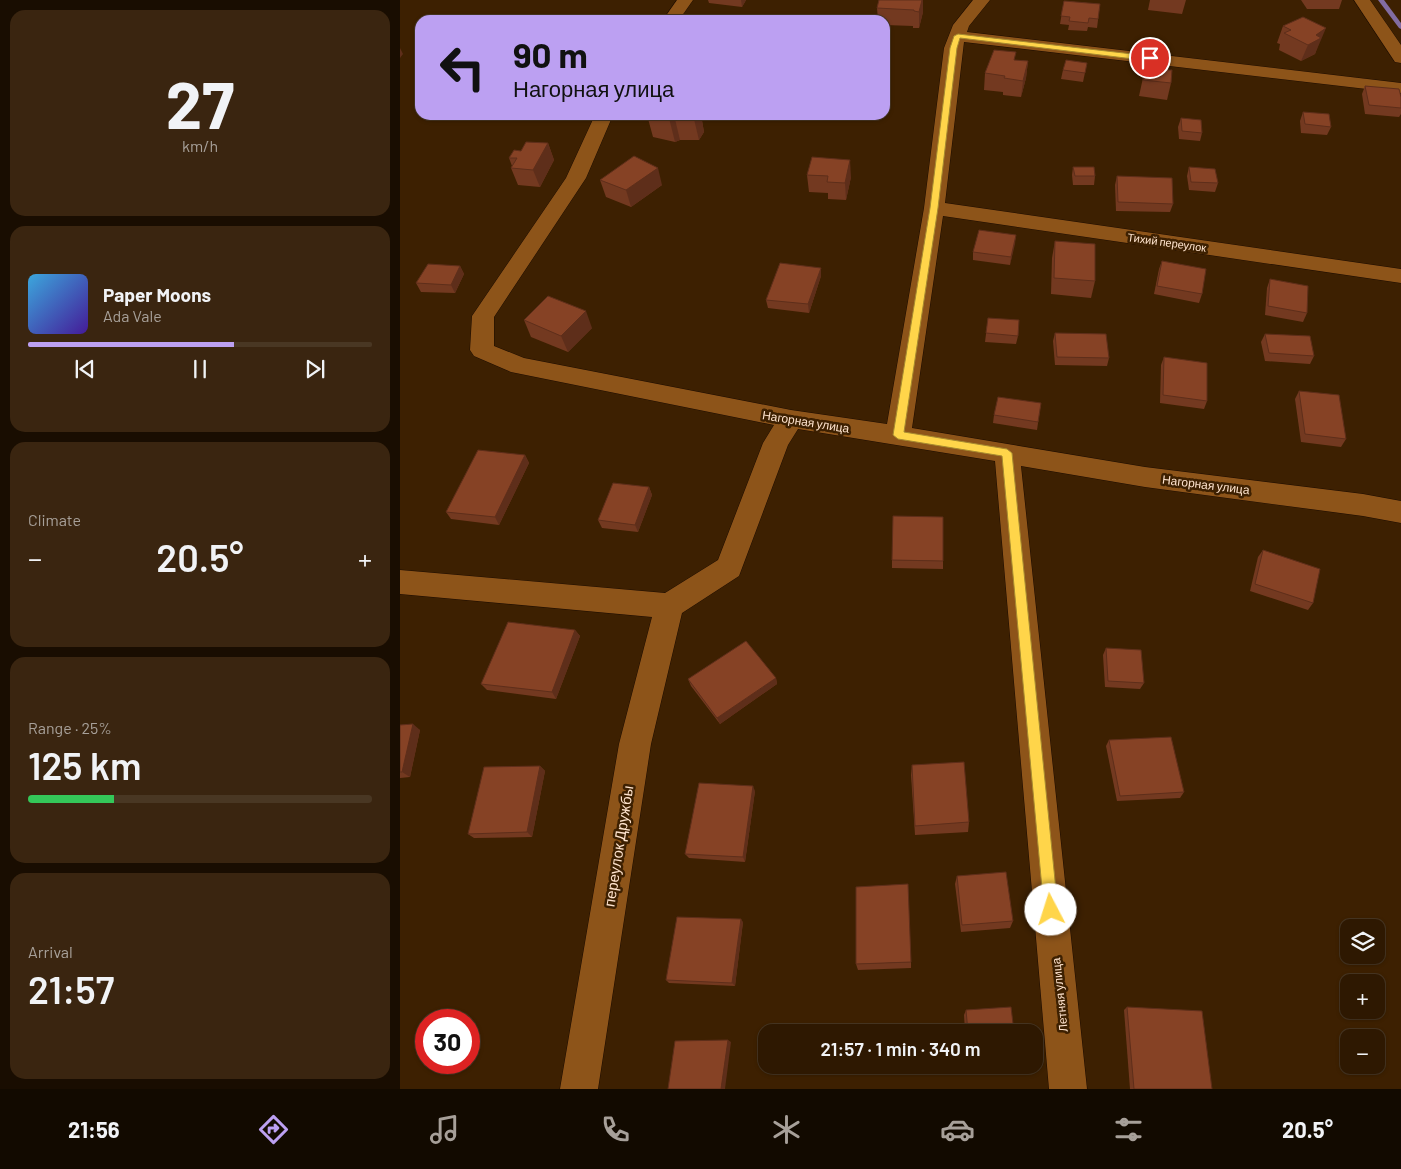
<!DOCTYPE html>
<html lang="en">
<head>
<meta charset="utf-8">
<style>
	body { margin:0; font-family:Barlow,sans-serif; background:#3a2510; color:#f1f3f6; height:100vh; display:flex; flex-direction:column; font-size:19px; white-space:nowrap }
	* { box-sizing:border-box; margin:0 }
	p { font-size:16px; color:#a7a099 }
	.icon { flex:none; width:28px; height:28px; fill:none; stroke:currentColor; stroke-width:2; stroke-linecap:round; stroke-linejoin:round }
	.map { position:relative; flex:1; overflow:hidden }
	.panel { display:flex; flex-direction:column; gap:10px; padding:10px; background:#190d01; width:400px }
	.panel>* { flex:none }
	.top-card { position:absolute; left:15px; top:15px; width:475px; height:105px; border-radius:15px; box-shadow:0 1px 4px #0004,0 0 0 1px #493723; background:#bca0f2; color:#111; overflow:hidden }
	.buttons { position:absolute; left:940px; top:919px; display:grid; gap:10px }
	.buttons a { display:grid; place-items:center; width:45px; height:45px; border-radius:10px; background:#2e1801; box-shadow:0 1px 4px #0004,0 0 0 1px #493723; font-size:25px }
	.speed { position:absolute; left:15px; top:1009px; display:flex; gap:10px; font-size:25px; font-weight:700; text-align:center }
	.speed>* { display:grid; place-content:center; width:65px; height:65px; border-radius:50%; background:#2e1801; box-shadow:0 1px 4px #0004,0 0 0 1px #493723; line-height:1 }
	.speed .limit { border:8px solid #d22; background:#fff; color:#111 }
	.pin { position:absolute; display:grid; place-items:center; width:42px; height:42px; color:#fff; margin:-21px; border:2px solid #fff; border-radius:50%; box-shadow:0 1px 5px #0007 }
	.me { position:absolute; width:55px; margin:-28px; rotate:355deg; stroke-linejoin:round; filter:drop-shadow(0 0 4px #0008) }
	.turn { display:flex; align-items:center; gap:18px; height:105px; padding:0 15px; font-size:22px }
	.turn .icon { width:65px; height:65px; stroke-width:2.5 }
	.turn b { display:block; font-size:35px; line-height:42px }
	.big { font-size:38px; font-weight:600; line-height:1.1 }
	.panel .widget { flex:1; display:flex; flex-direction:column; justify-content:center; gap:8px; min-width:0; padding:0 18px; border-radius:15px; background:#3a2510 }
	.panel .dial { align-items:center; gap:0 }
	.dial b { font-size:65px; line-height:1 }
	.song { display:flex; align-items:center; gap:15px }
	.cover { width:60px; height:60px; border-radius:8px; background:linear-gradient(135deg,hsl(200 70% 55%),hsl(260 70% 35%)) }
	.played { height:5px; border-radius:2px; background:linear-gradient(90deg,#bca0f2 60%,#493723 60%) }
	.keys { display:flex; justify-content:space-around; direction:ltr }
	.heat { display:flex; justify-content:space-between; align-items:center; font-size:28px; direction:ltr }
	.charge { height:8px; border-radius:4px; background:linear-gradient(90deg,#34c759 25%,#493723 0) }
	.trip { position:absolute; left:358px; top:1024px; width:285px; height:50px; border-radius:15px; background:#2e1801; box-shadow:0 1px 4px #0004,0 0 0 1px #493723; font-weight:600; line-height:50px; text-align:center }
	.tabs { display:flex; height:80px; justify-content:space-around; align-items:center; background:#120a00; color:#a7a099 }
	.tabs .icon { width:35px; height:35px }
	.tabs .selected { color:#bca0f2 }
	.tabs b { font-size:22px; color:#f1f3f6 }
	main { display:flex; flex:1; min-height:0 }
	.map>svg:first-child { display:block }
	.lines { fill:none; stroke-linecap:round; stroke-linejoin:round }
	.stream { fill:#826ca2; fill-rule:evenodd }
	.minor-casing { stroke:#1d0c00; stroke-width:1 }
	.minor { fill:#8d5419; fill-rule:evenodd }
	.wall { fill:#733920 }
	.shaded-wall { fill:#5e2e1a }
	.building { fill:#864225; stroke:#5e2e1a }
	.route { fill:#ffd54a; stroke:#a68a30 }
	.labels { text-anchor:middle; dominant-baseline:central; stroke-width:5; stroke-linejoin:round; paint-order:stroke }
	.far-street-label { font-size:11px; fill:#ffe4ce; stroke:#3d2001 }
	.street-label { font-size:12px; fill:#ffe4ce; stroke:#3d2001 }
	.near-street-label { font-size:15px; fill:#ffe4ce; stroke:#3d2001 }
</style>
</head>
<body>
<main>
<section class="panel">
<div class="widget dial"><b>27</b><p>km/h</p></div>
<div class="widget">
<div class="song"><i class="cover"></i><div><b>Paper Moons</b><p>Ada Vale</p></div></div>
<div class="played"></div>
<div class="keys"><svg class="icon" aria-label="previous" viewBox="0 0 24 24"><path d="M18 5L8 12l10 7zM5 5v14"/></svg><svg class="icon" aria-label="pause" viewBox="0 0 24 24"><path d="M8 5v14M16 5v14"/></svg><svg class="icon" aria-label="next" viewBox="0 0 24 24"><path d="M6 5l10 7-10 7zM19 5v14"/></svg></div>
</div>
<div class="widget"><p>Climate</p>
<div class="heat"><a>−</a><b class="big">20.5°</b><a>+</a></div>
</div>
<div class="widget"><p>Range · 25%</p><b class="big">125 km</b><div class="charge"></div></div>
<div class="widget"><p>Arrival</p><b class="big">21:57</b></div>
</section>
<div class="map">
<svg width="1001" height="1089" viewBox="0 0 1001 1089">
	<rect width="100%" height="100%" fill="#3d2001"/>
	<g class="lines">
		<path class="stream" d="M 978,0 L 984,0 L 1001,23 L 1001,29 L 999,28 Z"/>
		<defs>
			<g id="minor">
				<path d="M 277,0 L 293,0 L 279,20 L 263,20 Z"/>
				<path d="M 573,0 L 590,0 L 569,26 L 567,32 L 1001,83 L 1001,93 L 564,42 L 545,203 L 1001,269 L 1001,283 L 543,216 L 512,428 L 745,467 L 963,494 L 1001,501 L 1001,523 L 963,516 L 745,487 L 621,466 L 687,1089 L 649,1089 L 595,461 L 398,429 L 388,445 L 339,576 L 282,613 L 251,744 L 198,1089 L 160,1089 L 219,744 L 252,617 L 0,594 L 0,570 L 265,593 L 318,560 L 363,443 L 374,425 L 111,372 L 74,356 L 70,350 L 72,316 L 166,178 L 195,115 L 213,115 L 186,178 L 94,317 L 94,346 L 124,358 L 391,410 L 487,424 L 524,208 L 544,48 L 553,25 Z"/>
				<path d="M 954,0 L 970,0 L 1001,45 L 1001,63 L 995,62 Z"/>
			</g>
		</defs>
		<use href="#minor" class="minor-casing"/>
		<use href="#minor" class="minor"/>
	</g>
	<g class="wall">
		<path d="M 308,0 L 346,0 L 342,7 L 309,3 Z"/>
		<path d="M 479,0 L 523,12 L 519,28 L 513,28 L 513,26 L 485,25 L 485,20 L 478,20 L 477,8 Z"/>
		<path d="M 750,0 L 786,0 L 782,14 L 748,10 Z"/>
		<path d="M 901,0 L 942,0 L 939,9 L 907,9 Z"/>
		<path d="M 664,1 L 700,4 L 697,28 L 688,27 L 687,31 L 668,30 L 669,25 L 660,24 Z"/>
		<path d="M 883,26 L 919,44 L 918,45 L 915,54 L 901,61 L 879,50 L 880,44 L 877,43 Z"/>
		<path d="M 615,60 L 628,61 L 626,78 L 621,97 L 603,95 L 603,92 L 584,90 L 585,73 Z"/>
		<path d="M 687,63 L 683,82 L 661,79 L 663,70 Z"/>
		<path d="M 746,64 L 771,83 L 767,100 L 739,96 Z"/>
		<path d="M 965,86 L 1001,97 L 1001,114 L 999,117 L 965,114 L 962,94 Z"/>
		<path d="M 903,112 L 931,127 L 927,135 L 901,133 L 900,121 Z"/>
		<path d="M 247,115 L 301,115 L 304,132 L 299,140 L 280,140 L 275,142 L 253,137 Z"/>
		<path d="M 420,115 L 444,115 L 443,121 L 420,119 Z"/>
		<path d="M 781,118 L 802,133 L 800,141 L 779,139 L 778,127 Z"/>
		<path d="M 148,143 L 154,160 L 140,187 L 118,185 L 111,168 L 112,166 L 109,158 L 121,151 Z"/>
		<path d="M 673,167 L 695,176 L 694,185 L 673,185 L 672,175 Z"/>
		<path d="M 789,167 L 818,183 L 815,192 L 789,190 L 787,176 Z"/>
		<path d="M 407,175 L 451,177 L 446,200 L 428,199 L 428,193 L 409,192 Z"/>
		<path d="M 717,176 L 773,204 L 770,212 L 716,211 L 715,185 Z"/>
		<path d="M 200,180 L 262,185 L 231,207 L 206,197 Z"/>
		<path d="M 616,235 L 610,265 L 573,260 L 573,252 Z"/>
		<path d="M 655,241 L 695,281 L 691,298 L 651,294 L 652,258 Z"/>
		<path d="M 762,261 L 802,294 L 799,303 L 754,294 L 759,269 Z"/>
		<path d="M 60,266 L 64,274 L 55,293 L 21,292 L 16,283 Z"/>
		<path d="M 421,268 L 421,276 L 409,313 L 368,308 L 366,300 Z"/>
		<path d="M 870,279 L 907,313 L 903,322 L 865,315 L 867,288 Z"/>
		<path d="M 588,318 L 618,336 L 616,344 L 585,342 Z"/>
		<path d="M 124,320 L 192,328 L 168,352 L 131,337 Z"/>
		<path d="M 655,333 L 709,358 L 707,366 L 655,365 L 653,341 Z"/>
		<path d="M 865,334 L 914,356 L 910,364 L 865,361 L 861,342 Z"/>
		<path d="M 764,357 L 807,401 L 804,409 L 760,403 L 761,365 Z"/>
		<path d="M 899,391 L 946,439 L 941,447 L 901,442 L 895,399 Z"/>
		<path d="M 641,403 L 637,430 L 593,423 L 594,415 Z"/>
		<path d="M 125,455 L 129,463 L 99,525 L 51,519 L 46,512 Z"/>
		<path d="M 249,487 L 252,495 L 238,532 L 202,528 L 198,520 Z"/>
		<path d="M 863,550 L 913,603 L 908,610 L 850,591 L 858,557 Z"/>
		<path d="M 492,560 L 543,561 L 543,569 L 492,568 Z"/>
		<path d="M 175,630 L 180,636 L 156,699 L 87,690 L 81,684 Z"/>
		<path d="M 706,648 L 744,683 L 740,689 L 705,687 L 703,655 Z"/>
		<path d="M 376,678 L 377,684 L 320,724 L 291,686 L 288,679 Z"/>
		<path d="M 0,725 L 20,730 L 10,777 L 0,778 Z"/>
		<path d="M 709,740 L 784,792 L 780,798 L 717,801 L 706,746 Z"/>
		<path d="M 512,765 L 569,822 L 568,832 L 515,835 L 511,775 Z"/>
		<path d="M 140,766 L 145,771 L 132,837 L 74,838 L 68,834 Z"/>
		<path d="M 355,791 L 345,862 L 289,858 L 285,854 Z"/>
		<path d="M 557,876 L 613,921 L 610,928 L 561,932 L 555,884 Z"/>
		<path d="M 343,922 L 335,986 L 269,983 L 266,980 Z"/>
		<path d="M 511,962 L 511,968 L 458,970 L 456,964 Z"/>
		<path d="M 727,1007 L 812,1089 L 730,1089 L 724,1010 Z"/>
		<path d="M 566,1010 L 614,1032 L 565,1032 L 564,1015 Z"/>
		<path d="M 568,1065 L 617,1065 L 617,1067 L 614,1070 L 569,1073 Z"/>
	</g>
	<g class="shaded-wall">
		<path d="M 341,0 L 346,0 L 342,7 Z"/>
		<path d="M 522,0 L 523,0 L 523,12 L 519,28 L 519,12 Z"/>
		<path d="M 926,28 L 915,54 L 901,61 L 908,45 L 916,35 Z"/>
		<path d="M 0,48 L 3,54 L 0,58 Z"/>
		<path d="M 628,61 L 626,78 L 621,97 L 623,81 Z"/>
		<path d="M 274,115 L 280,140 L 275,142 L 269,118 Z"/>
		<path d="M 293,115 L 301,115 L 304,132 L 299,140 Z"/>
		<path d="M 148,143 L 154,160 L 140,187 L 133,170 Z"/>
		<path d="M 450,160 L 451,177 L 446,200 L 445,183 Z"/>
		<path d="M 258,168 L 262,185 L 231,207 L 226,190 Z"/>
		<path d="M 616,235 L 615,244 L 610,265 L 611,257 Z"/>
		<path d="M 60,266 L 64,274 L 55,293 L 51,285 Z"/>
		<path d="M 421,268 L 421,276 L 409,313 L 408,304 Z"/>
		<path d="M 186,311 L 192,328 L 168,352 L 161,336 Z"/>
		<path d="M 125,455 L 129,463 L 99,525 L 95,517 Z"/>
		<path d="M 249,487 L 252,495 L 238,532 L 235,525 Z"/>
		<path d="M 175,630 L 180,636 L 156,699 L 152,692 Z"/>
		<path d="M 376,678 L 377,684 L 320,724 L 317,718 Z"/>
		<path d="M 13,724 L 20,730 L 10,777 L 2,772 Z"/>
		<path d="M 140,766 L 145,771 L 132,837 L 127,832 Z"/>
		<path d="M 353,786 L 355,791 L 345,862 L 343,857 Z"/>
		<path d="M 341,919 L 343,922 L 335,986 L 332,983 Z"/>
		<path d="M 328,1040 L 331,1042 L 325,1089 L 321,1089 Z"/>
	</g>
	<g class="building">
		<path d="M 479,0 L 522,0 L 519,12 L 514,11 L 514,10 L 477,8 Z"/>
		<path d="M 664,1 L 700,4 L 698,19 L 689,18 L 688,23 L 669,21 L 670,17 L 661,16 Z"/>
		<path d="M 903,17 L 926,28 L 916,35 L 921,38 L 908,45 L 884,33 L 891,30 L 883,26 Z"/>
		<path d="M 594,50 L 616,52 L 614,60 L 628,61 L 623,81 L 604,78 L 605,76 L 585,73 Z"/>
		<path d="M 666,60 L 687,63 L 685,73 L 663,70 Z"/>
		<path d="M 746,64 L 768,67 L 768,70 L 772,70 L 771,83 L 743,80 Z"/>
		<path d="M 965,86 L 999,89 L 1001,97 L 1001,108 L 969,105 Z"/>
		<path d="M 903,112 L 929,114 L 931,127 L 905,124 Z"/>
		<path d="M 258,115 L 294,115 L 294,116 L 274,115 L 269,118 Z"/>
		<path d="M 781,118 L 801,120 L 802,133 L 782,131 Z"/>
		<path d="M 126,142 L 148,143 L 133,170 L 111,168 L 117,158 L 109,158 L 114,150 L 121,151 Z"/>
		<path d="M 234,156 L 258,168 L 226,190 L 200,180 Z"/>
		<path d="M 412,157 L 450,160 L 445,183 L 427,182 L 428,176 L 407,175 Z"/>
		<path d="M 673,167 L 694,167 L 695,176 L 675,176 Z"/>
		<path d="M 789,167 L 815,169 L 818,183 L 791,182 Z"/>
		<path d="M 717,176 L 772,178 L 773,204 L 718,202 Z"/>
		<path d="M 579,230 L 616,235 L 611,257 L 573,252 Z"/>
		<path d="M 655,241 L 695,244 L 695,281 L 654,278 Z"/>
		<path d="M 762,261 L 806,269 L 802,294 L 757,286 Z"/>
		<path d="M 380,263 L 421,268 L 408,304 L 366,300 Z"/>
		<path d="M 28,264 L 60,266 L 51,285 L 16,283 Z"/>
		<path d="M 870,279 L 908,286 L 907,313 L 868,306 Z"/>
		<path d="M 148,296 L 186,311 L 161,336 L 124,320 Z"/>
		<path d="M 588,318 L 619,320 L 618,336 L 586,333 Z"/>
		<path d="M 655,333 L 706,334 L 709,358 L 657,357 Z"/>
		<path d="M 865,334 L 910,336 L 914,356 L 869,353 Z"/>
		<path d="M 764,357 L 807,363 L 807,401 L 763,395 Z"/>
		<path d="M 899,391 L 939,395 L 946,439 L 905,434 Z"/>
		<path d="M 598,397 L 641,403 L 638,422 L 594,415 Z"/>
		<path d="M 78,450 L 125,455 L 95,517 L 46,512 Z"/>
		<path d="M 213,483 L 249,487 L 235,525 L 198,520 Z"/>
		<path d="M 493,516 L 543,517 L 543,561 L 492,560 Z"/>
		<path d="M 863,550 L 920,569 L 913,603 L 855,584 Z"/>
		<path d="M 108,622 L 175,630 L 152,692 L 81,684 Z"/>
		<path d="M 346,641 L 376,678 L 317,718 L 288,679 Z"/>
		<path d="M 706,648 L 741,650 L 744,683 L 708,681 Z"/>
		<path d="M 13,724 L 2,772 L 0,772 L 0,725 Z"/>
		<path d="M 771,737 L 784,792 L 720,796 L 709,740 Z"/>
		<path d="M 564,762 L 569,822 L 515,826 L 512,765 Z"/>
		<path d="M 140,766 L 127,832 L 68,834 L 84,767 Z"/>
		<path d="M 299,783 L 353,786 L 343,857 L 285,854 Z"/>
		<path d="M 606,872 L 613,921 L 562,925 L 557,876 Z"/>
		<path d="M 508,884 L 511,962 L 456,964 L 456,887 Z"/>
		<path d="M 277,917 L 341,919 L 332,983 L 266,980 Z"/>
		<path d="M 611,1007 L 614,1032 L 568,1032 L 566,1010 Z"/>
		<path d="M 727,1007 L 802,1011 L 812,1089 L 734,1089 Z"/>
		<path d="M 328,1040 L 321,1089 L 268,1089 L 275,1041 Z"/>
		<path d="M 571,1065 L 617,1065 L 617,1067 L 571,1070 Z"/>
	</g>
	<path class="route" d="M 558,34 L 750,56 L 754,58 L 750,61 L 560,38 L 557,48 L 538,208 L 504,432 L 607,449 L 612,453 L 658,910 L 656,915 L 651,917 L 646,915 L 644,910 L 602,456 L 498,439 L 493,435 L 530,208 L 550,48 L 554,36 Z"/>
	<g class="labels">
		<g class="far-street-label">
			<text transform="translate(767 242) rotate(8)">Тихий переулок</text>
		</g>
		<g class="street-label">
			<text transform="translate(406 421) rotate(9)">Нагорная улица</text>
			<text transform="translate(806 484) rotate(7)">Нагорная улица</text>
			<text transform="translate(659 995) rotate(-96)">Летняя улица</text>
		</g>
		<g class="near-street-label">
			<text transform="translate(218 846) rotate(-81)">переулок Дружбы</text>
		</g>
	</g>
</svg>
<div class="buttons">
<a><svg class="icon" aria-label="layers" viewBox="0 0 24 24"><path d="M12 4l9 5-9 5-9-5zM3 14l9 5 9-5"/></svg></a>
<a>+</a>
<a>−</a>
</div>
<div class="speed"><div class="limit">30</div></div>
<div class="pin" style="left:750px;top:58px;background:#d93025"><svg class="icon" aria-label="arrive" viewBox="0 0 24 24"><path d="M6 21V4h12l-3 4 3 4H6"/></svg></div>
<svg class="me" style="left:651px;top:910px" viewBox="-20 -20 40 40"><circle r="19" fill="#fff"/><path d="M0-13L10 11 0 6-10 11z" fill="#ffd54a"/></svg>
<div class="trip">21:57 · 1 min · 340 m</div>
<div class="top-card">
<div class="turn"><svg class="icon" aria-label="left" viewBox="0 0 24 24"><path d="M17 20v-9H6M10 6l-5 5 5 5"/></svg><div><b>90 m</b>Нагорная улица</div></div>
</div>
</div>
</main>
<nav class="tabs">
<b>21:56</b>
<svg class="icon selected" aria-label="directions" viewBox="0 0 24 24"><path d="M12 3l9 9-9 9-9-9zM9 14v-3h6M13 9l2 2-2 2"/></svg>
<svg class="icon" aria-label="music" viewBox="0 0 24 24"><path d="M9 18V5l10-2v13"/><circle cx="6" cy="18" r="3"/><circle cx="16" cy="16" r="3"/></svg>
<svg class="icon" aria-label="phone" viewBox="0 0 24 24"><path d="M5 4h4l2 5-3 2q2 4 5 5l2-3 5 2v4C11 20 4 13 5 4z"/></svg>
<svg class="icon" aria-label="climate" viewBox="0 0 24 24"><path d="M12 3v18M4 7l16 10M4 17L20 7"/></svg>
<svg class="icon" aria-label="car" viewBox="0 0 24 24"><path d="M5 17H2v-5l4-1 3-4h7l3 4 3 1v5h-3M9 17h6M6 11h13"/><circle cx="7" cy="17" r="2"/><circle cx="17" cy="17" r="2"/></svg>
<svg class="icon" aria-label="filters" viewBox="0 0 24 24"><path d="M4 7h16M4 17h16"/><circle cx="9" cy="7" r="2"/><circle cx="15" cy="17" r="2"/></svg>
<b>20.5°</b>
</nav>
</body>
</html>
